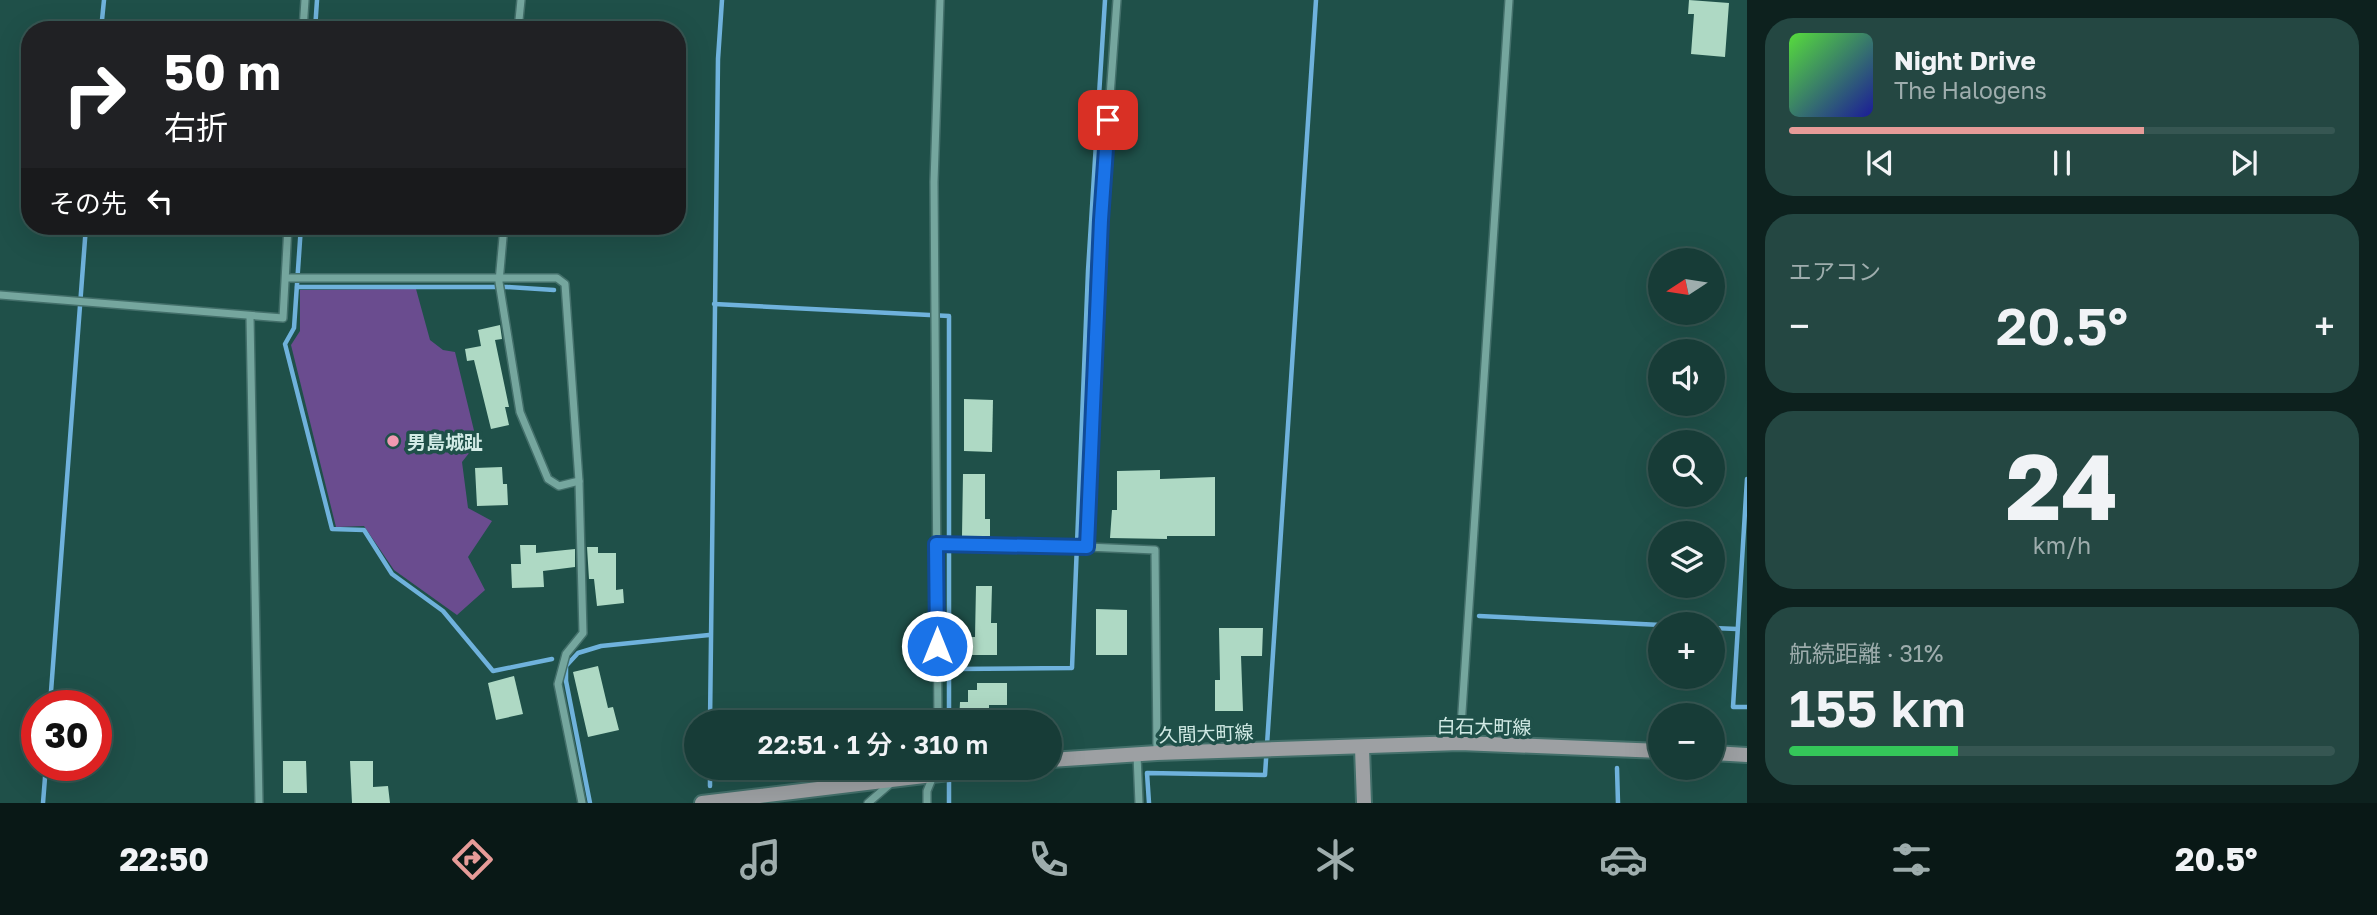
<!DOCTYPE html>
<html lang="ja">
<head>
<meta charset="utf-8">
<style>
	body { margin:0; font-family:"Golos Text","Noto Sans JP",sans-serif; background:#244742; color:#f1f3f6; height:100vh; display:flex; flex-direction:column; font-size:26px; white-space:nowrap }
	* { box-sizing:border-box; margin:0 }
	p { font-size:23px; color:#9eadad }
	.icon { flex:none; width:38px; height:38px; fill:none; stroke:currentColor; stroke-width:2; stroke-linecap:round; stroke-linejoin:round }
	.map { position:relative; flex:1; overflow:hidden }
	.drawer { display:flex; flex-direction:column; gap:18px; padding:18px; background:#0d211e; width:630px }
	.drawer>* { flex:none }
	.top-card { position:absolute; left:21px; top:21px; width:665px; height:214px; border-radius:28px; box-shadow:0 7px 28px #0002,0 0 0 2px #365652; background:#202124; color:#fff; overflow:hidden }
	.needle { width:46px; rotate:258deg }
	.buttons { position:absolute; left:1648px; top:248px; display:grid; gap:14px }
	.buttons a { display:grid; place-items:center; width:77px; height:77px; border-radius:50%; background:#173c37; box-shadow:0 7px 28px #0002,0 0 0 2px #365652; font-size:35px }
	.speed { position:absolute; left:21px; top:690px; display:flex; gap:14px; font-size:35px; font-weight:700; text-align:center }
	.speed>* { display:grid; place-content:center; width:91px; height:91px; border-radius:50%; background:#173c37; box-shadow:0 7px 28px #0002,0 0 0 2px #365652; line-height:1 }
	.speed .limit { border:10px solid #d22; background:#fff; color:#111 }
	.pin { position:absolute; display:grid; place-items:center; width:60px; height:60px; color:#fff; margin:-30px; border-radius:14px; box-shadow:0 4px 10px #0006 }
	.me { position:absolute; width:77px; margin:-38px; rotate:0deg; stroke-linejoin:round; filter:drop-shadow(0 0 5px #0008) }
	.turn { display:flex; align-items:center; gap:24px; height:147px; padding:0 28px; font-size:32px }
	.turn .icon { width:91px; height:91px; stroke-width:2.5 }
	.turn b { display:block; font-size:49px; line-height:60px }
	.then { display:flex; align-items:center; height:66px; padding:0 28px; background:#0003; gap:14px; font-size:26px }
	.big { font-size:52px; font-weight:600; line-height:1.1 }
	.drawer .widget { flex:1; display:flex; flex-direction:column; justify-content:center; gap:10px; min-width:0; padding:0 24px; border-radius:28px; background:#244742 }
	.drawer .dial { align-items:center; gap:0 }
	.dial b { font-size:91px; line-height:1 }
	.song { display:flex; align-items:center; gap:21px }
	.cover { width:84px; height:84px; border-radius:10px; background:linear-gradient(135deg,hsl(110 70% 55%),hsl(240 70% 35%)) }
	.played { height:7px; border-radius:4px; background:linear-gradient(90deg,#e69b98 65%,#365652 65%) }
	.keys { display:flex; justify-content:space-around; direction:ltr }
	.heat { display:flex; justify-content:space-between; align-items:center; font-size:38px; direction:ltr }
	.charge { height:10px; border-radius:5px; background:linear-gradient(90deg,#34c759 31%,#365652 0) }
	.trip { position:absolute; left:684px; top:710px; width:378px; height:70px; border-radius:35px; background:#173c37; box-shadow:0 7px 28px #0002,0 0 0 2px #365652; font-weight:600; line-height:70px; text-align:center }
	.menu { display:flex; height:112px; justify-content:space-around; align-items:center; background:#091816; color:#9eadad }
	.menu .icon { width:49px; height:49px }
	.menu .on { color:#e69b98 }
	.menu b { font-size:32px; color:#f1f3f6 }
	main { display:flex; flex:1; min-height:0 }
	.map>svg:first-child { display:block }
	.green { fill:#6a4c8f }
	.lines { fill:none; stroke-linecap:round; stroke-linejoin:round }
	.stream { stroke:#6fb2dc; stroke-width:4.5 }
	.building { fill:#aed9c4 }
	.street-casing { stroke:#436f6a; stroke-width:10 }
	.secondary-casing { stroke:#436f6a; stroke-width:18 }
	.street { stroke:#75a69e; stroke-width:7 }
	.secondary { stroke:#9da0a3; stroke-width:14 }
	.route-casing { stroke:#114b97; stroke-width:18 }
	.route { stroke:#1a73e8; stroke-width:12 }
	.poi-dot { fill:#f19ab1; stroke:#1f5049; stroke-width:2.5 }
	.labels { text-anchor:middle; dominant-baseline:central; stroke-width:7; stroke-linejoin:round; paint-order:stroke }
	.poi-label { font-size:19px; font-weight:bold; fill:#d2ebe6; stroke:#1f5049; text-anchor:start }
	.street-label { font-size:19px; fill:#d2ebe6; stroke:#1f5049 }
</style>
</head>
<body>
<main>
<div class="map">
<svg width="1747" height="803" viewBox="0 0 1747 803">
	<rect width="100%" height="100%" fill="#1f5049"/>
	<path class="green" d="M 416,289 L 430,340 L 443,350 L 455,352 L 477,443 L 462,462 L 468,508 L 492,521 L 468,557 L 485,590 L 457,615 L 394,570 L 364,526 L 336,527 L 291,345 L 300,331 L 300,290 Z"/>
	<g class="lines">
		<g class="stream">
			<path d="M 101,30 L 104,0"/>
			<path d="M 315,30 L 317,0"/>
			<path d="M 301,226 L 294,328 L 285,344 L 332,529 L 364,530 L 392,574 L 443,611 L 493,671 L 552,659"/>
			<path d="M 297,287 L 507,287 L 554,290"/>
			<path d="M 714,304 L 949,316 L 949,723"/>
			<path d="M 1747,479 L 1733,707 L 1747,707"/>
			<path d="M 1479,616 L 1661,625"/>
			<path d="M 1713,628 L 1737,629"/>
			<path d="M 954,669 L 1072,668 L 1088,271 L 1105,0"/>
			<path d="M 50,705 L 86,226"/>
			<path d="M 710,723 L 718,59 L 722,0"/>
			<path d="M 710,768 L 710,786"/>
			<path d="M 1617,768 L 1618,803"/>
			<path d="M 949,776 L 949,803"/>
			<path d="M 43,803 L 46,765"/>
			<path d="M 590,803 L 566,681 L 566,666 L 578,653 L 601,646 L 709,635"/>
			<path d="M 1149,803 L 1147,773 L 1265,775 L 1316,0"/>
		</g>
	</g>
	<g class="building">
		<path d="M 1689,0 L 1729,3 L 1725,57 L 1691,54 L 1694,14 L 1688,14 Z"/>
		<path d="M 500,325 L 502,339 L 495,340 L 509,407 L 505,407 L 509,425 L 491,429 L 474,360 L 467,361 L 465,349 L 481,346 L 478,330 Z"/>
		<path d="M 964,399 L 993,400 L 992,452 L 964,451 Z"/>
		<path d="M 502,467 L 503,484 L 507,484 L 508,505 L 477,506 L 475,468 Z"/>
		<path d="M 1160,470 L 1160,479 L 1215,477 L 1215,536 L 1167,536 L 1167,539 L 1110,538 L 1112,510 L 1117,510 L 1117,471 Z"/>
		<path d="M 963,474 L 985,474 L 985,519 L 990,519 L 990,536 L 962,536 Z"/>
		<path d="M 520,545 L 536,545 L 536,553 L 575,549 L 575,567 L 543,571 L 544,587 L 512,588 L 511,564 L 521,564 Z"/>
		<path d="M 587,547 L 598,547 L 598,553 L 616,553 L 616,590 L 623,589 L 624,603 L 597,606 L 594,579 L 589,579 Z"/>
		<path d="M 976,586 L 992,586 L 991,623 L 997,623 L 997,655 L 969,655 L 969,637 L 975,637 Z"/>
		<path d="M 1096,609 L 1127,610 L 1127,655 L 1096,655 Z"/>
		<path d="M 1219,628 L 1263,628 L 1262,656 L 1241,656 L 1243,711 L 1215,711 L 1215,680 L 1220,680 Z"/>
		<path d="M 598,666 L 608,708 L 613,707 L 619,730 L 588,737 L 573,672 Z"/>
		<path d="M 514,676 L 523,714 L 496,720 L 488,683 Z"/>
		<path d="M 977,683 L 1007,683 L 1007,705 L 989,705 L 989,723 L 959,723 L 960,702 L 968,702 L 968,690 L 977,690 Z"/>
		<path d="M 283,761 L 306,761 L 307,793 L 283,793 Z"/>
		<path d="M 350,761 L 373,761 L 373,787 L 388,786 L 390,803 L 352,803 Z"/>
	</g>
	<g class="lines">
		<defs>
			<g id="street">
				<path d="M 1117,0 L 1101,220 L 1087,547 L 1155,550 L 1157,752"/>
				<path d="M 303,30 L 305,0"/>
				<path d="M 518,30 L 521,0"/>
				<path d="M 504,226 L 499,282 L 520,412 L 548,479 L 559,486 L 579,481"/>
				<path d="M 286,278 L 557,278 L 565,284 L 579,481 L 583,633 L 566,654 L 558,684 L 582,803"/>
				<path d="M 0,295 L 283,318 L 288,226"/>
				<path d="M 250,317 L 259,803"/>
				<path d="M 936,544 L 1087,547"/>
				<path d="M 938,723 L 934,182 L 940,0"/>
				<path d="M 1460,742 L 1509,0"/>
				<path d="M 1137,755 L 1139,803"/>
				<path d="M 868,803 L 890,784"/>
				<path d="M 927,803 L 927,791 L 934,774"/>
			</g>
			<g id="secondary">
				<path d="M 1362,748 L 1364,803"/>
				<path d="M 1713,753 L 1747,755"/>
				<path d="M 1050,760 L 1157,753 L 1460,743 L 1661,751"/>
				<path d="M 702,803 L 990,768"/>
			</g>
		</defs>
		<use href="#street" class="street-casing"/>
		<use href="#secondary" class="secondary-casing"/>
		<use href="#street" class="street"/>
		<use href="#secondary" class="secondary"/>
	</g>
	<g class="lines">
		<defs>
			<path id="route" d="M 937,646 L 936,544 L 1087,547 L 1101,220 L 1108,120"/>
		</defs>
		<use href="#route" class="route-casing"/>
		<use href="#route" class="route"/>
	</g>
	<circle class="poi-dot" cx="393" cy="441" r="7"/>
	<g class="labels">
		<g class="poi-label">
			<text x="407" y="441">男島城趾</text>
		</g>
		<g class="street-label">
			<text transform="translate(1484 726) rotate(1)">白石大町線</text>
			<text transform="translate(1206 733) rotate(-2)">久間大町線</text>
		</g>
	</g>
</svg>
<div class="buttons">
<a><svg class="needle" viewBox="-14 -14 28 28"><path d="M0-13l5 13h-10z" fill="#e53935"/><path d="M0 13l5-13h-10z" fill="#9eadad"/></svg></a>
<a><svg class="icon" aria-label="sound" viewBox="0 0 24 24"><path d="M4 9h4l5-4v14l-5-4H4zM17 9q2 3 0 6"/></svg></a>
<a><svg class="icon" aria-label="search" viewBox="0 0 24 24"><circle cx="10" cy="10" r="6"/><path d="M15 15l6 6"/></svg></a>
<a><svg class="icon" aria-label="layers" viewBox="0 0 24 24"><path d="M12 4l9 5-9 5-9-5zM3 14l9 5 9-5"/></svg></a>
<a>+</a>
<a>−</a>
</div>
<div class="speed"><div class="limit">30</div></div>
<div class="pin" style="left:1108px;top:120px;background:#d93025"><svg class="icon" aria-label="arrive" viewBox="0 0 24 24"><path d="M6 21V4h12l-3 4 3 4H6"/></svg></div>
<svg class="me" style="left:937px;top:646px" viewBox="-20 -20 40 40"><circle r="17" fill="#1a73e8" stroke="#fff" stroke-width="3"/><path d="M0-11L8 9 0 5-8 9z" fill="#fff"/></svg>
<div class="trip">22:51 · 1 分 · 310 m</div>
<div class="top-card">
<div class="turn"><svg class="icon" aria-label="right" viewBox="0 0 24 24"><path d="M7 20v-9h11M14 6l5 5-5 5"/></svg><div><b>50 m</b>右折</div></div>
<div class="then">その先<svg class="icon" aria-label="left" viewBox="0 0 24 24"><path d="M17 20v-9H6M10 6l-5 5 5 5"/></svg></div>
</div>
</div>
<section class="drawer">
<div class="widget">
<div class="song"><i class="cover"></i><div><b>Night Drive</b><p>The Halogens</p></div></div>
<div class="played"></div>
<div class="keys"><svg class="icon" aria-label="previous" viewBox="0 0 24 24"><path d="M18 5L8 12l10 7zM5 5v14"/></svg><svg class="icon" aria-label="pause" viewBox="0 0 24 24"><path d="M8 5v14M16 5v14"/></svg><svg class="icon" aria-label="next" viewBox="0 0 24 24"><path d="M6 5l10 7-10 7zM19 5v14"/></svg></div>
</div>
<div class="widget"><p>エアコン</p>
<div class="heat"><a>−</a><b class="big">20.5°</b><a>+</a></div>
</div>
<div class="widget dial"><b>24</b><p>km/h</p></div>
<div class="widget"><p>航続距離 · 31%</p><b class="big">155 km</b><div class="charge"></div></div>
</section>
</main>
<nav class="menu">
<b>22:50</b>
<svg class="icon on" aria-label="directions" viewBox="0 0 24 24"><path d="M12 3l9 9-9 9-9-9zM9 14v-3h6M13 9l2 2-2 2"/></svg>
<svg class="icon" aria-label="music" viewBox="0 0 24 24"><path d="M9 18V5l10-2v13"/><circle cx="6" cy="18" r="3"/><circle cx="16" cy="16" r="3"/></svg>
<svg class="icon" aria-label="phone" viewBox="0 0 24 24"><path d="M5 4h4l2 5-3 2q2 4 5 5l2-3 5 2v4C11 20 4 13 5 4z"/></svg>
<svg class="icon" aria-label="climate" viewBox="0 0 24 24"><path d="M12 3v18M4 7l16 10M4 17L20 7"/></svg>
<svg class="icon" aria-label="car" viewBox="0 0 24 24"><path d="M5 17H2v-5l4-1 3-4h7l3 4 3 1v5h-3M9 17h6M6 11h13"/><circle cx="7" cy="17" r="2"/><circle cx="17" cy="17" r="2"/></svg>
<svg class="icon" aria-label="filters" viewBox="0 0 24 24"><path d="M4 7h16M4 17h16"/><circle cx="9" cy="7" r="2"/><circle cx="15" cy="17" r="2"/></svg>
<b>20.5°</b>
</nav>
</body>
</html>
